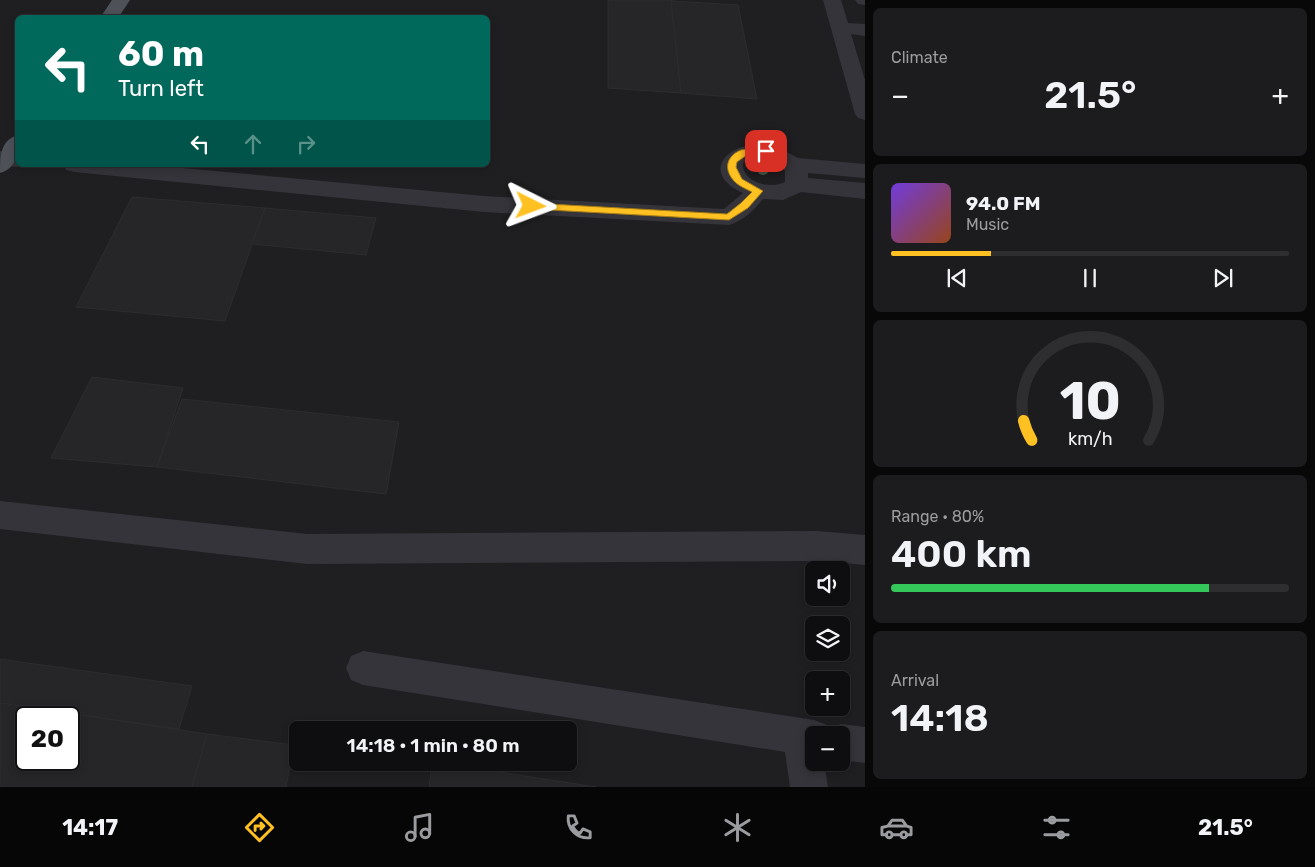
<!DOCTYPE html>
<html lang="en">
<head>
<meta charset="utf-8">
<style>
	body { margin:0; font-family:Rubik,sans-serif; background:#1c1c1e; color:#f1f3f6; height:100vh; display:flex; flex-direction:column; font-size:19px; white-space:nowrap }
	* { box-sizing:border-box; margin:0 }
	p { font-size:16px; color:#9b9c9f }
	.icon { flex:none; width:28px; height:28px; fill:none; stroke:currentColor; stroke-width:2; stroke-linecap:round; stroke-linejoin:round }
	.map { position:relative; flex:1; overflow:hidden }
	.side { display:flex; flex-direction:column; gap:8px; padding:8px; background:#080809; width:450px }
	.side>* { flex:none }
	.guide { position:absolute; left:15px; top:15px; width:475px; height:152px; border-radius:8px; box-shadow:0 2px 8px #0003,0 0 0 1px #2e2e30; background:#00695c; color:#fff; overflow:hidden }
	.tools { position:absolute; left:805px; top:561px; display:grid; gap:10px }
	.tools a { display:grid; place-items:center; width:45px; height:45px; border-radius:8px; background:#0e0e10; box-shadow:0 2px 8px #0003,0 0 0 1px #2e2e30; font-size:25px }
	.speed { position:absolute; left:15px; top:706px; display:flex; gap:10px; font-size:25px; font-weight:700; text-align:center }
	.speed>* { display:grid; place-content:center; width:65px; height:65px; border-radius:50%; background:#0e0e10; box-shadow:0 2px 8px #0003,0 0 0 1px #2e2e30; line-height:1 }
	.speed .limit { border:2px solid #111; border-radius:8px; background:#fff; color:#111 }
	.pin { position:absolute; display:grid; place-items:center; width:42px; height:42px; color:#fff; margin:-21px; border-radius:10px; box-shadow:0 2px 8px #0006 }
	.me { position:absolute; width:55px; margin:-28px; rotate:93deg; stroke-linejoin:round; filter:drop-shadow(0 0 4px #0008) }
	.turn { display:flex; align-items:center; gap:18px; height:105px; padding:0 20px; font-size:22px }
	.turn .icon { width:65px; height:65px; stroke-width:2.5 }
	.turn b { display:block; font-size:35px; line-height:42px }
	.lanes { display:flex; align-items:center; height:48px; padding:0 20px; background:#0003; justify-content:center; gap:25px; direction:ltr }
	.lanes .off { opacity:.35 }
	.big { font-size:38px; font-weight:600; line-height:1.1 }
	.side .tile { flex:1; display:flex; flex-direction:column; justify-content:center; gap:8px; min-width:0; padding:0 18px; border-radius:8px; background:#1c1c1e }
	.side .dial { align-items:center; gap:0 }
	.dial svg { height:130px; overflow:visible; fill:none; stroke:#2e2e30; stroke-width:7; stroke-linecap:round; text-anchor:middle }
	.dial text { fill:#f1f3f6; stroke:none }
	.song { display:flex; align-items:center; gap:15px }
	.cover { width:60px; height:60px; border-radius:8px; background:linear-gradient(135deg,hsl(260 70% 55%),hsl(20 70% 35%)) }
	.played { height:5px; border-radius:2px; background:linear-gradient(90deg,#ffc021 25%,#2e2e30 25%) }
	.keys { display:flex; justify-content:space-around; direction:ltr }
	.heat { display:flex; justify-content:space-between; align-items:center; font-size:28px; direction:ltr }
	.charge { height:8px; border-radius:4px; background:linear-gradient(90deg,#34c759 80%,#2e2e30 0) }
	.trip { position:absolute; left:289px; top:721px; width:288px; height:50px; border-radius:8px; background:#0e0e10; box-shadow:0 2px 8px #0003,0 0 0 1px #2e2e30; font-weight:600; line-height:50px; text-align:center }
	.tabs { display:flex; height:80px; justify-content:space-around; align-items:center; background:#060606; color:#9b9c9f }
	.tabs .icon { width:35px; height:35px }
	.tabs .selected { color:#ffc021 }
	.tabs b { font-size:22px; color:#f1f3f6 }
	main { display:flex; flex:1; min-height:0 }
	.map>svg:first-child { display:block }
	.built { fill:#1f1f22; fill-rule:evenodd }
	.building { fill:#262629; stroke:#2d2d31; fill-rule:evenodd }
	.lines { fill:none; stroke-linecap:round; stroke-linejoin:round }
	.minor { fill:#34343a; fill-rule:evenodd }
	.major { fill:#4f5159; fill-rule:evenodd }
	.tree { fill:#4b624e }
	.route { fill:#ffc021; stroke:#a67d15 }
</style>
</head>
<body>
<main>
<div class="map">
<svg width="865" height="787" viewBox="0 0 865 787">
	<rect width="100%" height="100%" fill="#131315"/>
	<path class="built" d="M 0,0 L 865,0 L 865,787 L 0,787 ZM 18,18 L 488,18 L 488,165 L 18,165 ZM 814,570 L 841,570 L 841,598 L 814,598 ZM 814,625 L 841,625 L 841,652 L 814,652 ZM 814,680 L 841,680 L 841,708 L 814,708 ZM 26,718 L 69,718 L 69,760 L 26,760 ZM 298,730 L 568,730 L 568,762 L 298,762 ZM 814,735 L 841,735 L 841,762 L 814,762 Z"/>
	<g class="building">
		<path d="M 608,0 L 672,0 L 681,93 L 608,88 Z"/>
		<path d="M 671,1 L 738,5 L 757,99 L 681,93 Z"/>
		<path d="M 132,197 L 265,208 L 225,321 L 76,307 Z"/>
		<path d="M 265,208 L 376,218 L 366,255 L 252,244 Z"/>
		<path d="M 92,377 L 183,388 L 157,467 L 51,458 Z"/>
		<path d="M 182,399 L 399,422 L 386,494 L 157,467 Z"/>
		<path d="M 0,659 L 192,686 L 179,729 L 0,703 Z"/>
		<path d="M 0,703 L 207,734 L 192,787 L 0,787 ZM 26,718 L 69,718 L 69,760 L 26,760 Z"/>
		<path d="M 207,734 L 294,745 L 286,787 L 192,787 Z"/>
		<path d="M 432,762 L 434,762 L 596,787 L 429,787 Z"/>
	</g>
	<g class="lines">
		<g class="minor">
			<path d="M 823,0 L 841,0 L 848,23 L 865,24 L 865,36 L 851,34 L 865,80 L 865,120 L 858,118 L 855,114 Z"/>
			<path d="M 855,0 L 865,0 L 865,5 L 858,4 Z"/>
			<path d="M 755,144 L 783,150 L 798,158 L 865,164 L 865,178 L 808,173 L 808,178 L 865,183 L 865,199 L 801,192 L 783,200 L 763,199 C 754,210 743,221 729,225 L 484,212 L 74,172 L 66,170 L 63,165 L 150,165 L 484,196 L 724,209 L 743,193 C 706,177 718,149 755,144 ZM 751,158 C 763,157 778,161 785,171 L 785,182 C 770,190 741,182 743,163 Z"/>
			<path d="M 0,151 L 18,153 L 18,165 L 25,165 L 18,167 L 0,165 Z"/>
			<path d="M 0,501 L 307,534 L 817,531 L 865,535 L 865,565 L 817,561 L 307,564 L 0,529 Z"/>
			<path d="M 363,651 L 814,720 L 827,725 L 828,729 L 841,724 L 865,727 L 865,763 L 841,760 L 841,735 L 814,735 L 814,762 L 824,762 L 828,787 L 790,787 L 785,752 L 363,685 L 351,680 L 346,668 L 351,656 Z"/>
		</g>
		<g class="major">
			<path d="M 112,0 L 130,0 L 118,18 L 100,18 Z"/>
			<path d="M 18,135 C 18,151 18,168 0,173 C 0,157 0,140 18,135 Z"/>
		</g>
	</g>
	<circle class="tree" cx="763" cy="169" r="6"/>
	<path class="route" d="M 766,148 L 769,149 L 769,153 L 747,155 L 737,162 L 736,167 L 742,179 L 763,191 L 748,208 L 729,220 L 531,209 L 527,206 L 531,203 L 727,214 L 741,203 L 752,192 C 746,189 739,186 735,182 C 723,170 726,156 741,150 C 749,148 758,149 766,148 Z"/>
</svg>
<div class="tools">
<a><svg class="icon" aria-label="sound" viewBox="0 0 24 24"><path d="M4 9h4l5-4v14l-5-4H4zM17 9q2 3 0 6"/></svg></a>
<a><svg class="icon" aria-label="layers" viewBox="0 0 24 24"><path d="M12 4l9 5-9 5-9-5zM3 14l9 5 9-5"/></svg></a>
<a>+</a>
<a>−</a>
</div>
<div class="speed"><div class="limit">20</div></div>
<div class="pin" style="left:766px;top:151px;background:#d93025"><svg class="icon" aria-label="arrive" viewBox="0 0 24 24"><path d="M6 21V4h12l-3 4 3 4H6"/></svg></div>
<svg class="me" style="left:531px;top:206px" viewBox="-20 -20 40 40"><path d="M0-17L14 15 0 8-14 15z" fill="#ffc021" stroke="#fff" stroke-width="4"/></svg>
<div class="trip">14:18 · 1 min · 80 m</div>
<div class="guide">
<div class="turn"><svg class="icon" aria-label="left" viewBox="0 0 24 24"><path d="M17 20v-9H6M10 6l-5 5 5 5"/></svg><div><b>60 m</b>Turn left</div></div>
<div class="lanes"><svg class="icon" aria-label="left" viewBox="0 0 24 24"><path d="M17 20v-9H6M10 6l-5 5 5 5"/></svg><svg class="icon off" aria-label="ahead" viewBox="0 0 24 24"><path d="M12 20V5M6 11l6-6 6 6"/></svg><svg class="icon off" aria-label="right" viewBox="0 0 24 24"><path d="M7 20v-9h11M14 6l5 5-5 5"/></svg></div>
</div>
</div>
<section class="side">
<div class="tile"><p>Climate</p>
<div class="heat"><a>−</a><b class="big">21.5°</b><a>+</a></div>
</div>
<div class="tile">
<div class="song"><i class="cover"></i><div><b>94.0 FM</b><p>Music</p></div></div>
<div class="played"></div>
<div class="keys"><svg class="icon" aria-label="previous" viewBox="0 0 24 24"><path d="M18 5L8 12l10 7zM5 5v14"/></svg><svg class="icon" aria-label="pause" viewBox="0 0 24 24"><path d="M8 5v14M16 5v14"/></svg><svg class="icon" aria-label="next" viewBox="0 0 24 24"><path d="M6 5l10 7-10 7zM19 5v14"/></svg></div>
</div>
<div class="tile dial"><svg viewBox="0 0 100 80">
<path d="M14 69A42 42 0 1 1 86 69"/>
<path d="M14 69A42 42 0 0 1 9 57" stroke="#ffc021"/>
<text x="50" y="56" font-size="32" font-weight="700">10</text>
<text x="50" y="72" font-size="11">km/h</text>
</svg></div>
<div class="tile"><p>Range · 80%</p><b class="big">400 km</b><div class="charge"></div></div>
<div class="tile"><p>Arrival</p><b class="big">14:18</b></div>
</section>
</main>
<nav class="tabs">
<b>14:17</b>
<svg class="icon selected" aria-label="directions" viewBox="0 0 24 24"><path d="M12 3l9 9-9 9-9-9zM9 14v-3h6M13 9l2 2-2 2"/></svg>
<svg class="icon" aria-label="music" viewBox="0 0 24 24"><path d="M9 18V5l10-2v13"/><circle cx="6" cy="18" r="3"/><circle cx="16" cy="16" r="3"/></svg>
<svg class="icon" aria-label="phone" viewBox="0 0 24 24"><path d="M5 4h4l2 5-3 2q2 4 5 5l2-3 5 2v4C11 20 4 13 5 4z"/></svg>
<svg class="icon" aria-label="climate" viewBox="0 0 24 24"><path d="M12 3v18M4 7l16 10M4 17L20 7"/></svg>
<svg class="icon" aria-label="car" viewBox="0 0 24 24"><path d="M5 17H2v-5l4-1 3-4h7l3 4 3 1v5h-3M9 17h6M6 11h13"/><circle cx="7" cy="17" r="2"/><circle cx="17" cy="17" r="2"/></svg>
<svg class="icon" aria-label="filters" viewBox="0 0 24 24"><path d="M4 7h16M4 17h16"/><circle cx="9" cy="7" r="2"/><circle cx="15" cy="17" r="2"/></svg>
<b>21.5°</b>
</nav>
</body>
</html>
